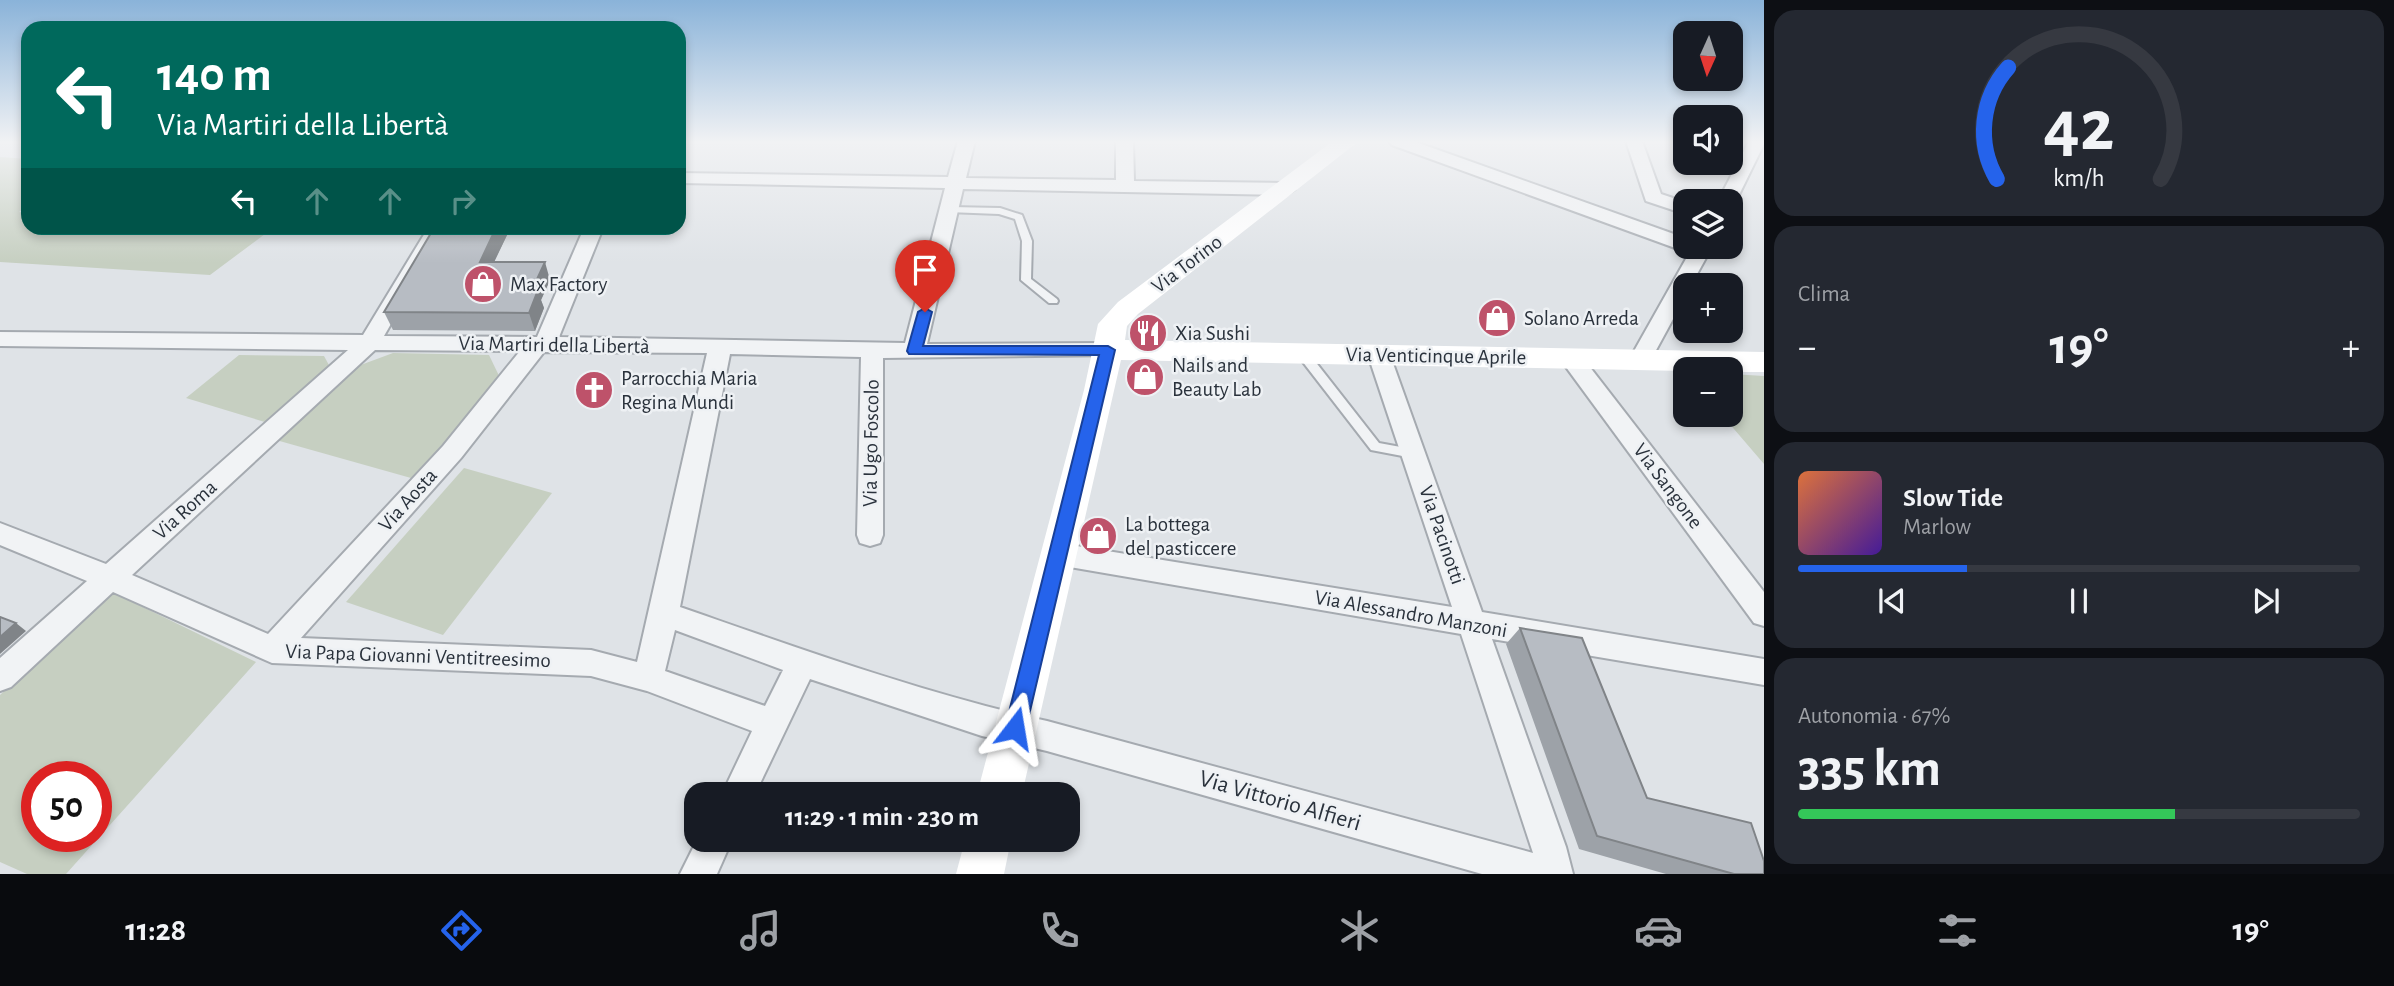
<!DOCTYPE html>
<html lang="it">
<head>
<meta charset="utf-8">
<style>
	body { margin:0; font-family:"Alegreya Sans",sans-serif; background:#242831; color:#f1f3f6; height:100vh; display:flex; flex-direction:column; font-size:26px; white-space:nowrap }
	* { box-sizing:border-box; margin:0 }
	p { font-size:23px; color:#9ea1a6 }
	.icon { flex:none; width:38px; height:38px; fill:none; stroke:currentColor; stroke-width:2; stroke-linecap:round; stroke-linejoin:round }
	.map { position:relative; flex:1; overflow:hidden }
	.panel { display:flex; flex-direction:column; gap:10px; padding:10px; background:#0d0f14; width:630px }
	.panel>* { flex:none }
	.hud { position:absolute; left:21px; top:21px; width:665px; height:214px; border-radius:21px; box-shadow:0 4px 10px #0003; background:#00695c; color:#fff; overflow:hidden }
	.needle { width:46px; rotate:183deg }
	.controls { position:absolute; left:1673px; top:21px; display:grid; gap:14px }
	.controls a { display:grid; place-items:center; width:70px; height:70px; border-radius:14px; background:#171b24; box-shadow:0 4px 10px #0003; font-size:35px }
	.speed { position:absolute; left:21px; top:761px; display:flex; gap:14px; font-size:35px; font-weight:700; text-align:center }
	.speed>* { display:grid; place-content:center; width:91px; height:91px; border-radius:50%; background:#171b24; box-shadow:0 4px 10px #0003; line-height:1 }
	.speed .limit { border:10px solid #d22; background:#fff; color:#111 }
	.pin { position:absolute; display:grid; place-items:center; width:60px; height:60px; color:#fff; margin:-72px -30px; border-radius:50% 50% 50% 0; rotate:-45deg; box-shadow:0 0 7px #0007 }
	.pin .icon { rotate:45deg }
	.me { position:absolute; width:77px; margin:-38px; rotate:14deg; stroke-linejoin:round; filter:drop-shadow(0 0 5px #0008) }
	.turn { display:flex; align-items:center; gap:24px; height:147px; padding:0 21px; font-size:32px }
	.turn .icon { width:91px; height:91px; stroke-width:2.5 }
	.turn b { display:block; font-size:49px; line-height:60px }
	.lanes { display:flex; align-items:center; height:66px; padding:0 21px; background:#0003; justify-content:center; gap:35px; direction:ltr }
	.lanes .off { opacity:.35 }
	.big { font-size:52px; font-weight:700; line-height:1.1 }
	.panel .tile { flex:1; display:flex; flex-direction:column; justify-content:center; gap:10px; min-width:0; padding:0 24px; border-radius:21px; background:#242831 }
	.panel .dial { align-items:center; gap:0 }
	.dial svg { height:182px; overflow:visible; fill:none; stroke:#363941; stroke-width:7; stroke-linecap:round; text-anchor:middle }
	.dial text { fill:#f1f3f6; stroke:none }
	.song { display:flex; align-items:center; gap:21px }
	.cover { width:84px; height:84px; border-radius:10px; background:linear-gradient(135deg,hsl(20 70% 55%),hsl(260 70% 35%)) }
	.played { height:7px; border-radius:4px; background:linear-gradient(90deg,#2563eb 30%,#363941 30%) }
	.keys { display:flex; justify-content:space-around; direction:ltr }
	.heat { display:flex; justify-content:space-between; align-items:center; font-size:38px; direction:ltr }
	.charge { height:10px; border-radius:5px; background:linear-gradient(90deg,#34c759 67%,#363941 0) }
	.trip { position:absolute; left:684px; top:782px; width:396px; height:70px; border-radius:21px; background:#171b24; box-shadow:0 4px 10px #0003; font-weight:700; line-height:70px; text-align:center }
	.menu { display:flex; height:112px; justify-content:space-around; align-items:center; background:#090b0e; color:#9ea1a6 }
	.menu .icon { width:49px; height:49px }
	.menu .on { color:#2563eb }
	.menu b { font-size:32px; color:#f1f3f6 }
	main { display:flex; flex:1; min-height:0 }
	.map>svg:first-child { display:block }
	.green { fill:#c6cfc1; fill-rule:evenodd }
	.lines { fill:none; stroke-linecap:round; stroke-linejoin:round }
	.lane-casing { stroke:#a5aab0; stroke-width:4 }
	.street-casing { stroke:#a5aab0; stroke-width:4 }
	.lane { fill:#f1f3f5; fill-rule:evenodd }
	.street { fill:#f1f3f5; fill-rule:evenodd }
	.secondary { fill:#fff; fill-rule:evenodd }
	.wall { fill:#9da2a8 }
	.shaded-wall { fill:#808488 }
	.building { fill:#b7bcc3; stroke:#808488; stroke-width:2 }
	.route { fill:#2563eb; stroke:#184099; stroke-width:2 }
	.labels { text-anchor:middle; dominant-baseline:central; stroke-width:5; stroke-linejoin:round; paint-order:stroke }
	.street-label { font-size:21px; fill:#2a323c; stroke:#eef1f4 }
	.poi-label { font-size:21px; fill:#2a323c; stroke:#eef1f4; text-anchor:start }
	.near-street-label { font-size:24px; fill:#2a323c; stroke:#eef1f4 }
</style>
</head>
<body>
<main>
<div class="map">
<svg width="1764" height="874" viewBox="0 0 1764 874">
	<rect width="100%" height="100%" fill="#dfe3e7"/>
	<g class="green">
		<path d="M 0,157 L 28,159 L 28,205 L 19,212 L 28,213 L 28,228 L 273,228 L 210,275 L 0,262 Z"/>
		<path d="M 393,353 L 489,355 L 502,382 L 411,478 L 276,440 L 358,366 Z"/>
		<path d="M 239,355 L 324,356 L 330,367 L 268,423 L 186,398 Z"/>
		<path d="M 1731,374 L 1764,376 L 1764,464 L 1722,415 L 1731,415 Z"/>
		<path d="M 464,468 L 552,493 L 443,635 L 346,602 Z"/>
		<path d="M 112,592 L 256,662 L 66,874 L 27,874 L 0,862 L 0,695 ZM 37,777 L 96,777 L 96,836 L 37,836 Z"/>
	</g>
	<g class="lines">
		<defs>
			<g id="lane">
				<path d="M 951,207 L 1000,208 L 1022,215 L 1032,241 L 1031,279 L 1057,299 L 1058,301 L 1057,303 L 1049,303 L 1021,280 L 1022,241 L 1015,219 L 999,214 L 948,212 L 948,208 Z"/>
				<path d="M 1303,350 L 1307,351 L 1379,443 L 1417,450 L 1419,453 L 1417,456 L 1413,458 L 1371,450 L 1299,357 L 1297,354 L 1299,351 Z"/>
			</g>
			<g id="street">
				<path d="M 958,141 L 975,141 L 966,178 L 1116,180 L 1116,141 L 1133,141 L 1134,181 L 1286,183 L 1295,189 L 1286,195 L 963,189 L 927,344 L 1108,343 L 1116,345 L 1119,350 L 1116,355 L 883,358 L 883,535 L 880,543 L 870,546 L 860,543 L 857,535 L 861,357 L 730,354 L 680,607 C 801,649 922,693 1047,721 L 1533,853 L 1461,634 L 1058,565 L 1048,562 L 1044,554 L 1048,546 L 1058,543 L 1452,607 L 1368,355 L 1371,350 L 1379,348 L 1387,350 L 1390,355 L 1482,612 L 1764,659 L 1764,685 L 1492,639 L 1566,847 L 1573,874 L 1482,874 L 1047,751 L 982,736 L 810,679 L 755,794 L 722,794 L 752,731 L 647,691 L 591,676 L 272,663 L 113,592 L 11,687 L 0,691 L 0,658 L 87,581 L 0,545 L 0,523 L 106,564 L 348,350 L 0,346 L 0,332 L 363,335 L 428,228 L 446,228 L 384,336 L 537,337 L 584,228 L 603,228 L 559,337 L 905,343 L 945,188 L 679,183 L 679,173 L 948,177 ZM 375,350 L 520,351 L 443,446 L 268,634 L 132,575 ZM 544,352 L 707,353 L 637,662 L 591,650 L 301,638 L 461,458 ZM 675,630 L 783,670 L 765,706 L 665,671 Z"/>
				<path d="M 1389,141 L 1413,141 L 1685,238 L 1685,247 L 1712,247 L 1691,285 L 1685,285 L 1685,297 L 1648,365 L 1640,367 L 1632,365 L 1629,360 L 1691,250 L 1678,249 L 1392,145 Z"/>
				<path d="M 1626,141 L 1642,141 L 1661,194 L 1685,202 L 1685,214 L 1646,201 Z"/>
				<path d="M 1749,141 L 1764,141 L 1764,144 L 1736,201 L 1731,206 L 1731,201 L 1718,201 Z"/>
				<path d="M 1571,351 L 1579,353 L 1764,592 L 1764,626 L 1754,623 L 1563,363 L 1560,358 L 1563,353 Z"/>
				<path d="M 697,840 L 732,840 L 717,874 L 680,874 Z"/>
			</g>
		</defs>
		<use href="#lane" class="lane-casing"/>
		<use href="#street" class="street-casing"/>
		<use href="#lane" class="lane"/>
		<use href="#street" class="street"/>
		<g class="secondary">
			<path d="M 1333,141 L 1359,141 L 1138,314 L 1127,326 L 1125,340 L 1764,352 L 1764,372 L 1731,372 L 1731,369 L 1685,371 L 1121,360 L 1022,794 L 977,794 L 1084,390 L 1098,324 L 1118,302 Z"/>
			<path d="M 965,840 L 1011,840 L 1004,874 L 956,874 Z"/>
		</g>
	</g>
	<g class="wall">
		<path d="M 508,233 L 494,262 L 550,280 L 541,300 L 544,308 L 535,331 L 393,330 L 384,312 Z"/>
		<path d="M 1520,628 L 1647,798 L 1764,874 L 1666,874 L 1579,849 L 1506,644 Z"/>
	</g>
	<g class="shaded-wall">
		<path d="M 496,228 L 506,228 L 508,233 L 486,279 L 480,262 Z"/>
		<path d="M 545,262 L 550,280 L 541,300 L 544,308 L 535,331 L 529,313 L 532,290 Z"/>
		<path d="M 16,623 L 26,631 L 0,654 L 0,637 Z"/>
	</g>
	<g class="building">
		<path d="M 434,228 L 496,228 L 480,262 L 545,262 L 532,290 L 538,290 L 529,313 L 384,312 Z"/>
		<path d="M 0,617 L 16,623 L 0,637 Z"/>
		<path d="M 1520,628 L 1582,638 L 1647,798 L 1751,823 L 1764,861 L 1764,874 L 1734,874 L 1597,836 Z"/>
	</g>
	<linearGradient id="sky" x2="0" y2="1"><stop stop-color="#8ab3d9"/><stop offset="0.54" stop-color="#f1f2f4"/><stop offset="1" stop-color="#f1f2f4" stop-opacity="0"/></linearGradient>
	<rect width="1764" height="263" fill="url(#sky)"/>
	<path class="route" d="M 925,308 L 932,312 L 923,346 L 1108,346 L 1115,350 L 1026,728 L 1023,735 L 1015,738 L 1008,735 L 1005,728 L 1099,355 L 909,354 L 907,351 L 918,312 Z"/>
	<defs>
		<symbol id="shop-disc" viewBox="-11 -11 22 22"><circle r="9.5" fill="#be526a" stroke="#eef1f4"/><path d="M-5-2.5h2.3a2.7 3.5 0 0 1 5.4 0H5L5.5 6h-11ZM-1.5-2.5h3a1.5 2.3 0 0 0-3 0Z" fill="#fff"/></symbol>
		<symbol id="restaurant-disc" viewBox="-11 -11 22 22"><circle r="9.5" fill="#be526a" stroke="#eef1f4"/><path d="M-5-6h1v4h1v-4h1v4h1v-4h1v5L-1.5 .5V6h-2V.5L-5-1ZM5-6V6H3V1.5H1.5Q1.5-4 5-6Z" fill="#fff"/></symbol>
		<symbol id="church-disc" viewBox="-11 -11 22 22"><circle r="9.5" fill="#be526a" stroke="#eef1f4"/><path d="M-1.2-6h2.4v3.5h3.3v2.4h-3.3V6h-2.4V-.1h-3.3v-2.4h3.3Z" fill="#fff"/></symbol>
	</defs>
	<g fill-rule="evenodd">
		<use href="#shop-disc" x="461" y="262" width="44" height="44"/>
		<use href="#shop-disc" x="1475" y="296" width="44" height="44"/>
		<use href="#restaurant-disc" x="1126" y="311" width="44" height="44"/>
		<use href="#shop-disc" x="1123" y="355" width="44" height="44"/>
		<use href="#church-disc" x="572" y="368" width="44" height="44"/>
		<use href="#shop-disc" x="1076" y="514" width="44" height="44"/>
	</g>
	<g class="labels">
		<g class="street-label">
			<text transform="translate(1187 264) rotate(-37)">Via Torino</text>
			<text transform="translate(554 345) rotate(1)">Via Martiri della Libertà</text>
			<text transform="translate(1436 356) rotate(1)">Via Venticinque Aprile</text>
			<text transform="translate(871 443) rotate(-89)">Via Ugo Foscolo</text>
			<text transform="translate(1668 486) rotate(53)">Via Sangone</text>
			<text transform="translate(408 500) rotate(-48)">Via Aosta</text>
			<text transform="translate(185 510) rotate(-42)">Via Roma</text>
			<text transform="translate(1442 535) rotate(71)">Via Pacinotti</text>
			<text transform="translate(1411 614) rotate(10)">Via Alessandro Manzoni</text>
			<text transform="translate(418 656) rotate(2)">Via Papa Giovanni Ventitreesimo</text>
		</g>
		<g class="poi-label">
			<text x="510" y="284">Max Factory</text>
			<text x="1524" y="318">Solano Arreda</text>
			<text x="1175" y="333">Xia Sushi</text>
			<text x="1172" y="365">Nails and<tspan x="1172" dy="24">Beauty Lab</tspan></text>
			<text x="621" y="378">Parrocchia Maria<tspan x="621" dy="24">Regina Mundi</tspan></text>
			<text x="1125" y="524">La bottega<tspan x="1125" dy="24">del pasticcere</tspan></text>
		</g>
		<g class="near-street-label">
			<text transform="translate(1280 801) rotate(16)">Via Vittorio Alfieri</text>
		</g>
	</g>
</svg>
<div class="controls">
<a><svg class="needle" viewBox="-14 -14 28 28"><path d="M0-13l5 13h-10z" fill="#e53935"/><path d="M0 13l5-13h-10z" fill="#9ea1a6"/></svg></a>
<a><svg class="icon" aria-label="sound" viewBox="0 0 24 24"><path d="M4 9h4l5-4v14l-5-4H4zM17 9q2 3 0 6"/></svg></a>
<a><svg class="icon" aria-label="layers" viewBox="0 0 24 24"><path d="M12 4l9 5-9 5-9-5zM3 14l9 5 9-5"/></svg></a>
<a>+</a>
<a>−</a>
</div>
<div class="speed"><div class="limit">50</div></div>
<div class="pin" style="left:925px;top:312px;background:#d93025"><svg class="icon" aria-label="arrive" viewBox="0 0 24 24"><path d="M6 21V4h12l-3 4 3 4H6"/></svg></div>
<svg class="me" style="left:1015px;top:728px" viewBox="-20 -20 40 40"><path d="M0-17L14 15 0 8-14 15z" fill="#2563eb" stroke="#fff" stroke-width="4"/></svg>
<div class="trip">11:29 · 1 min · 230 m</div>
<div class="hud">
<div class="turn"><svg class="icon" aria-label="left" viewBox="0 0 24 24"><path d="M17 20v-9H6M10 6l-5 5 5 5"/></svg><div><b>140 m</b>Via Martiri della Libertà</div></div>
<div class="lanes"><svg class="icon" aria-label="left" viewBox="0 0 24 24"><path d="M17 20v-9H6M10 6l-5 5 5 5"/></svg><svg class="icon off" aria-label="ahead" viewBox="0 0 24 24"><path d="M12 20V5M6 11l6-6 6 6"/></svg><svg class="icon off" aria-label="ahead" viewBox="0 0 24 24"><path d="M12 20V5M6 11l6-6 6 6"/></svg><svg class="icon off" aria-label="right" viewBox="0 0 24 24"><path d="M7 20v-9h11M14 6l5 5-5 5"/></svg></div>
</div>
</div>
<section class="panel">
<div class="tile dial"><svg viewBox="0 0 100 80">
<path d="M14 69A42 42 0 1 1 86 69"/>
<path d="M14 69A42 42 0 0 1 19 20" stroke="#2563eb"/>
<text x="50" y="56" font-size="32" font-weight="700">42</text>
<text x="50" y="72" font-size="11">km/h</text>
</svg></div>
<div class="tile"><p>Clima</p>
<div class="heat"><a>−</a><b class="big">19°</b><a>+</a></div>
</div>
<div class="tile">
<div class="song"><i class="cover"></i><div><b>Slow Tide</b><p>Marlow</p></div></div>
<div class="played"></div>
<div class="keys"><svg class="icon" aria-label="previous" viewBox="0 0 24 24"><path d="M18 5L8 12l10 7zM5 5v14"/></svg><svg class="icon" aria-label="pause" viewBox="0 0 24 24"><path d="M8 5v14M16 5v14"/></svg><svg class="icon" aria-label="next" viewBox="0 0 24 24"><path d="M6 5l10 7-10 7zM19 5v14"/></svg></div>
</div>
<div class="tile"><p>Autonomia · 67%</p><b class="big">335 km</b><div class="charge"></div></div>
</section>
</main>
<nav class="menu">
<b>11:28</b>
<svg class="icon on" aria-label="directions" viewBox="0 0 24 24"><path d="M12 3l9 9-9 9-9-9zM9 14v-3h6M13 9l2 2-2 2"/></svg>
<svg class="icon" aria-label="music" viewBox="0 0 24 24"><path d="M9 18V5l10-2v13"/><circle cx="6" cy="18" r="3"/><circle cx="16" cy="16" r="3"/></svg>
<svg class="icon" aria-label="phone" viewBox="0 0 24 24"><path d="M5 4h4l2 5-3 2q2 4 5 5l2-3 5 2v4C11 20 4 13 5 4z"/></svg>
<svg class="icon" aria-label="climate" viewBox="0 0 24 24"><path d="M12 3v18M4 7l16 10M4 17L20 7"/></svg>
<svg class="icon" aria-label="car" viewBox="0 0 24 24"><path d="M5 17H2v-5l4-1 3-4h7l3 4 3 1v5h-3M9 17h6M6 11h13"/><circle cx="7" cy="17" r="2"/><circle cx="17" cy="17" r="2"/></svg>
<svg class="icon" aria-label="filters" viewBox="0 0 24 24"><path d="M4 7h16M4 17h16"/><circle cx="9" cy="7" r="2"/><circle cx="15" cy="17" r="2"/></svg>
<b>19°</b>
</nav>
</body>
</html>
